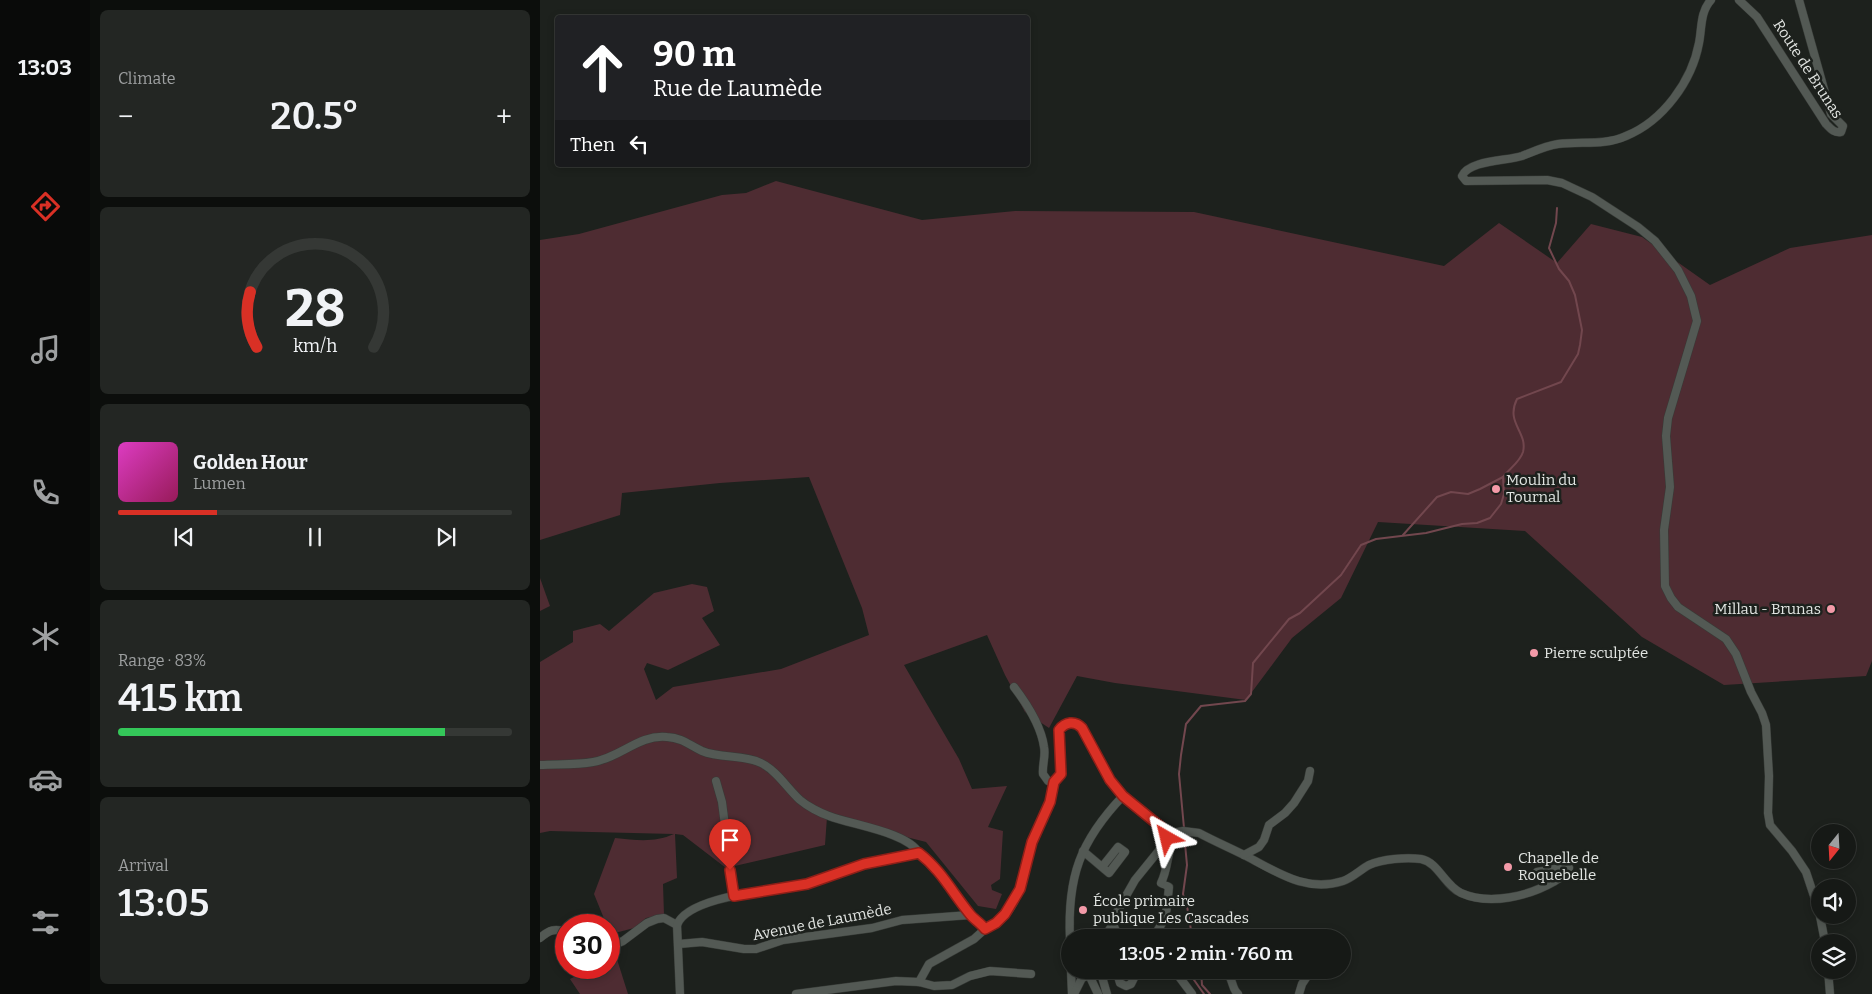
<!DOCTYPE html>
<html lang="en">
<head>
<meta charset="utf-8">
<style>
	body { margin:0; font-family:Bitter,serif; background:#232623; color:#f1f3f6; height:100vh; display:flex; flex-direction:column; font-size:19px; white-space:nowrap }
	* { box-sizing:border-box; margin:0 }
	p { font-size:16px; color:#9ea0a1 }
	.icon { flex:none; width:28px; height:28px; fill:none; stroke:currentColor; stroke-width:2; stroke-linecap:round; stroke-linejoin:round }
	.map { position:relative; flex:1; overflow:hidden }
	.drawer { display:flex; flex-direction:column; gap:10px; padding:10px; background:#0c0e0c; width:450px }
	.drawer>* { flex:none }
	.hud { position:absolute; left:15px; top:15px; width:475px; height:152px; border-radius:5px; box-shadow:0 2px 8px #0003,0 0 0 1px #353835; background:#202124; color:#fff; overflow:hidden }
	.needle { width:32px; rotate:198deg }
	.tools { position:absolute; left:1271px; top:824px; display:grid; gap:10px }
	.tools a { display:grid; place-items:center; width:45px; height:45px; border-radius:50%; background:#161916; box-shadow:0 2px 8px #0003,0 0 0 1px #353835; font-size:25px }
	.speed { position:absolute; left:15px; top:914px; display:flex; gap:10px; font-size:25px; font-weight:700; text-align:center }
	.speed>* { display:grid; place-content:center; width:65px; height:65px; border-radius:50%; background:#161916; box-shadow:0 2px 8px #0003,0 0 0 1px #353835; line-height:1 }
	.speed .limit { border:8px solid #d22; background:#fff; color:#111 }
	.pin { position:absolute; display:grid; place-items:center; width:42px; height:42px; color:#fff; margin:-51px -21px; border-radius:50% 50% 50% 0; rotate:-45deg; box-shadow:0 0 5px #0007 }
	.pin .icon { rotate:45deg }
	.me { position:absolute; width:55px; margin:-28px; rotate:323deg; stroke-linejoin:round; filter:drop-shadow(0 0 4px #0008) }
	.turn { display:flex; align-items:center; gap:18px; height:105px; padding:0 15px; font-size:22px }
	.turn .icon { width:65px; height:65px; stroke-width:2.5 }
	.turn b { display:block; font-size:35px; line-height:42px }
	.then { display:flex; align-items:center; height:48px; padding:0 15px; background:#0003; gap:10px; font-size:19px }
	.big { font-size:38px; font-weight:600; line-height:1.1 }
	.drawer .card { flex:1; display:flex; flex-direction:column; justify-content:center; gap:8px; min-width:0; padding:0 18px; border-radius:8px; background:#232623 }
	.drawer .dial { align-items:center; gap:0 }
	.dial svg { height:130px; overflow:visible; fill:none; stroke:#353835; stroke-width:7; stroke-linecap:round; text-anchor:middle }
	.dial text { fill:#f1f3f6; stroke:none }
	.song { display:flex; align-items:center; gap:15px }
	.cover { width:60px; height:60px; border-radius:8px; background:linear-gradient(135deg,hsl(310 70% 55%),hsl(330 70% 35%)) }
	.played { height:5px; border-radius:2px; background:linear-gradient(90deg,#d93025 25%,#353835 25%) }
	.keys { display:flex; justify-content:space-around; direction:ltr }
	.heat { display:flex; justify-content:space-between; align-items:center; font-size:28px; direction:ltr }
	.charge { height:8px; border-radius:4px; background:linear-gradient(90deg,#34c759 83%,#353835 0) }
	.trip { position:absolute; left:521px; top:929px; width:290px; height:50px; border-radius:25px; background:#161916; box-shadow:0 2px 8px #0003,0 0 0 1px #353835; font-weight:600; line-height:50px; text-align:center }
	main { display:flex; flex:1; min-height:0 }
	.tab-bar { display:flex; flex-direction:column; width:90px; justify-content:space-around; align-items:center; background:#090a09; color:#9ea0a1 }
	.tab-bar .icon { width:35px; height:35px }
	.tab-bar .on { color:#d93025 }
	.tab-bar b { font-size:22px; color:#f1f3f6 }
	.map>svg:first-child { display:block }
	.green { fill:#4e2c32 }
	.lines { fill:none; stroke-linecap:round; stroke-linejoin:round }
	.stream { stroke:#72474e; stroke-width:2 }
	.minor-casing { stroke:#373b37; stroke-width:9 }
	.minor { stroke:#535954; stroke-width:8 }
	.route-casing { stroke:#8d1f18; stroke-width:12 }
	.route { stroke:#d93025; stroke-width:9 }
	.poi-dot { fill:#f39aa8; stroke:#1d211d; stroke-width:2 }
	.labels { text-anchor:middle; dominant-baseline:central; stroke-width:5; stroke-linejoin:round; paint-order:stroke }
	.street-label { font-size:15px; fill:#e2e5e2; stroke:#1d211d }
	.poi-label { font-size:15px; fill:#e2e5e2; stroke:#1d211d; text-anchor:start }
</style>
</head>
<body>
<main>
<nav class="tab-bar">
<b>13:03</b>
<svg class="icon on" aria-label="directions" viewBox="0 0 24 24"><path d="M12 3l9 9-9 9-9-9zM9 14v-3h6M13 9l2 2-2 2"/></svg>
<svg class="icon" aria-label="music" viewBox="0 0 24 24"><path d="M9 18V5l10-2v13"/><circle cx="6" cy="18" r="3"/><circle cx="16" cy="16" r="3"/></svg>
<svg class="icon" aria-label="phone" viewBox="0 0 24 24"><path d="M5 4h4l2 5-3 2q2 4 5 5l2-3 5 2v4C11 20 4 13 5 4z"/></svg>
<svg class="icon" aria-label="climate" viewBox="0 0 24 24"><path d="M12 3v18M4 7l16 10M4 17L20 7"/></svg>
<svg class="icon" aria-label="car" viewBox="0 0 24 24"><path d="M5 17H2v-5l4-1 3-4h7l3 4 3 1v5h-3M9 17h6M6 11h13"/><circle cx="7" cy="17" r="2"/><circle cx="17" cy="17" r="2"/></svg>
<svg class="icon" aria-label="filters" viewBox="0 0 24 24"><path d="M4 7h16M4 17h16"/><circle cx="9" cy="7" r="2"/><circle cx="15" cy="17" r="2"/></svg>
</nav>
<section class="drawer">
<div class="card"><p>Climate</p>
<div class="heat"><a>−</a><b class="big">20.5°</b><a>+</a></div>
</div>
<div class="card dial"><svg viewBox="0 0 100 80">
<path d="M14 69A42 42 0 1 1 86 69"/>
<path d="M14 69A42 42 0 0 1 10 35" stroke="#d93025"/>
<text x="50" y="56" font-size="32" font-weight="700">28</text>
<text x="50" y="72" font-size="11">km/h</text>
</svg></div>
<div class="card">
<div class="song"><i class="cover"></i><div><b>Golden Hour</b><p>Lumen</p></div></div>
<div class="played"></div>
<div class="keys"><svg class="icon" aria-label="previous" viewBox="0 0 24 24"><path d="M18 5L8 12l10 7zM5 5v14"/></svg><svg class="icon" aria-label="pause" viewBox="0 0 24 24"><path d="M8 5v14M16 5v14"/></svg><svg class="icon" aria-label="next" viewBox="0 0 24 24"><path d="M6 5l10 7-10 7zM19 5v14"/></svg></div>
</div>
<div class="card"><p>Range · 83%</p><b class="big">415 km</b><div class="charge"></div></div>
<div class="card"><p>Arrival</p><b class="big">13:05</b></div>
</section>
<div class="map">
<svg width="1332" height="994" viewBox="0 0 1332 994">
	<rect width="100%" height="100%" fill="#1d211d"/>
	<g class="green">
		<path d="M 236,181 L 382,220 L 475,211 L 654,212 L 904,266 L 959,223 L 1017,263 L 1051,224 L 1102,237 L 1170,285 L 1250,248 L 1332,235 L 1332,661 L 1326,676 L 1184,685 L 1102,637 L 985,531 L 838,522 L 801,598 L 752,638 L 706,700 L 575,683 L 537,676 L 509,728 L 485,712 L 465,675 L 447,635 L 364,665 L 419,759 L 432,789 L 467,786 L 448,827 L 463,831 L 460,879 L 451,885 L 452,890 L 462,894 L 456,909 L 438,906 L 386,842 L 287,817 L 285,845 L 186,868 L 143,835 L 135,834 L 137,878 L 123,884 L 124,915 L 106,918 L 94,928 L 75,933 L 65,921 L 54,894 L 75,838 C 96,840 114,843 134,834 L 10,831 L 0,833 L 0,662 L 33,642 L 33,631 L 60,624 L 69,631 L 114,593 L 152,584 L 167,587 L 174,611 L 162,618 L 180,645 L 128,670 L 107,663 L 104,669 L 116,700 L 133,687 L 241,669 L 329,635 L 322,608 L 269,477 L 180,483 L 82,493 L 80,515 L 0,540 L 0,240 L 39,234 L 182,195 L 206,193 Z"/>
		<path d="M 0,578 L 10,606 L 0,611 Z"/>
		<path d="M 69,953 L 75,953 L 88,994 L 40,994 L 30,979 L 52,968 L 69,968 Z"/>
	</g>
	<g class="lines">
		<g class="stream">
			<path d="M 863,535 L 897,497 L 911,492 L 928,494 L 940,489 L 963,477"/>
			<path d="M 644,828 L 639,774 L 641,755 L 646,724 L 661,706 L 705,701 L 711,694 L 713,663 L 749,619 L 760,613 L 801,575 L 821,545 L 836,539 L 886,533 L 922,524 L 937,523 L 950,518 L 961,504 L 964,494 L 963,477 C 969,469 980,462 983,452 C 988,432 965,423 977,399 L 1021,382 L 1038,354 L 1040,345 L 1042,330 L 1035,295 L 1029,281 L 1019,269 L 1009,248 L 1016,223 L 1017,208"/>
			<path d="M 644,833 L 647,865 L 643,894 L 647,906 L 651,930 L 656,938"/>
			<path d="M 647,970 L 664,994"/>
			<path d="M 661,970 L 662,985 L 670,994"/>
		</g>
		<defs>
			<g id="minor">
				<path d="M 1171,0 C 1160,12 1162,28 1159,43 C 1152,81 1123,121 1086,136 C 1064,146 1042,141 1018,144 C 1005,146 995,151 982,156 C 967,161 929,160 922,176 L 926,181 L 1007,180 L 1022,183 L 1052,197 L 1098,227 L 1115,241 L 1138,270 L 1151,296 L 1157,321 L 1128,418 L 1126,436 L 1130,487 L 1124,530 L 1125,586 L 1131,598 L 1138,607 L 1186,639 L 1196,654 L 1211,692 L 1222,713 L 1226,725 L 1229,776 L 1228,813 L 1230,825 L 1252,851 L 1266,872 L 1279,911 L 1285,942"/>
				<path d="M 1199,0 L 1217,17 L 1286,124 C 1291,129 1294,133 1301,132 L 1303,126 L 1291,114 L 1259,0"/>
				<path d="M 474,687 C 487,704 501,725 504,747 C 506,756 502,765 503,774 L 508,781 L 514,782"/>
				<path d="M 0,765 C 17,764 36,765 53,762 C 80,758 99,734 127,737 C 143,738 149,745 162,751 C 181,759 203,754 221,763 C 237,771 247,788 260,800 C 267,806 280,813 289,816 C 312,825 367,832 379,853"/>
				<path d="M 176,781 L 182,802 L 194,896"/>
				<path d="M 627,834 L 643,831 L 659,833 C 674,841 690,848 706,856 C 737,872 766,893 803,881 C 812,878 820,870 829,865 C 842,859 866,857 881,859 C 898,862 905,886 921,893 C 950,906 989,896 1015,881 C 1021,877 1027,875 1029,868 L 1026,867 L 997,872"/>
				<path d="M 543,851 L 569,873 L 585,852 L 578,847 L 562,867"/>
				<path d="M 704,855 L 719,847 L 724,840 L 729,825 L 745,813 L 754,803 L 768,781 L 770,771"/>
				<path d="M 623,884 L 621,883 C 628,869 627,855 633,840 L 627,838"/>
				<path d="M 573,924 L 579,938"/>
				<path d="M 445,929 C 484,915 483,862 496,831 C 500,822 507,814 510,804 C 512,797 511,788 515,782 C 517,778 520,776 521,772 C 523,759 517,744 519,730 C 525,721 535,720 542,727 L 570,780 L 583,796 L 621,827 L 627,834 L 625,843 L 595,880 L 574,917 L 573,924 L 564,938"/>
				<path d="M 0,938 C 9,930 15,928 26,932"/>
				<path d="M 612,938 C 629,916 626,913 629,887 L 627,886"/>
				<path d="M 530,940 C 527,877 540,841 583,796"/>
				<path d="M 139,944 L 162,942 L 204,949 L 216,949 L 243,940 L 332,928 L 362,920 L 430,915"/>
				<path d="M 69,947 L 83,941 L 107,923 L 117,919 L 124,918 L 137,925"/>
				<path d="M 531,970 L 532,994"/>
				<path d="M 560,970 L 567,994"/>
				<path d="M 576,970 L 580,983 L 586,986 L 591,984 L 598,970"/>
				<path d="M 634,970 L 652,994"/>
				<path d="M 684,970 C 695,979 690,987 698,994"/>
				<path d="M 1288,970 L 1290,994"/>
				<path d="M 140,994 L 137,925 C 148,895 239,890 268,883 C 287,879 304,870 323,865 C 341,859 360,857 379,853 C 401,870 412,892 429,913 C 433,919 440,922 445,929 L 434,939 L 389,964 L 379,982"/>
				<path d="M 256,994 L 356,981 L 379,982 L 394,986 L 412,985 L 430,976 L 450,971 L 491,974"/>
				<path d="M 534,994 L 542,978 L 547,976 L 550,977 L 558,994"/>
				<path d="M 759,994 L 762,984 L 768,975"/>
			</g>
		</defs>
		<use href="#minor" class="minor-casing"/>
		<use href="#minor" class="minor"/>
	</g>
	<g class="lines">
		<defs>
			<path id="route" d="M 190,870 L 194,896 L 267,884 L 324,864 L 379,853 C 401,870 412,892 429,913 C 433,919 440,922 445,929 L 456,923 L 465,914 L 480,889 L 492,842 L 510,802 L 514,782 L 521,774 L 519,730 C 525,722 535,720 542,728 L 570,780 L 583,796 L 621,827 L 625,831 L 627,838"/>
		</defs>
		<use href="#route" class="route-casing"/>
		<use href="#route" class="route"/>
	</g>
	<g class="poi-dot">
		<circle cx="956" cy="489" r="5"/>
		<circle cx="1291" cy="609" r="5"/>
		<circle cx="994" cy="653" r="5"/>
		<circle cx="968" cy="867" r="5"/>
		<circle cx="543" cy="910" r="5"/>
	</g>
	<g class="labels">
		<g class="street-label">
			<text transform="translate(1268 69) rotate(57)">Route de Brunas</text>
			<text transform="translate(282 922) rotate(-11)">Avenue de Laumède</text>
		</g>
		<g class="poi-label">
			<text x="966" y="480">Moulin du<tspan x="966" dy="17">Tournal</tspan></text>
			<text x="1281" y="609" text-anchor="end">Millau - Brunas</text>
			<text x="1004" y="653">Pierre sculptée</text>
			<text x="978" y="858">Chapelle de<tspan x="978" dy="17">Roquebelle</tspan></text>
			<text x="553" y="901">École primaire<tspan x="553" dy="17">publique Les Cascades</tspan></text>
		</g>
	</g>
</svg>
<div class="tools">
<a><svg class="needle" viewBox="-14 -14 28 28"><path d="M0-13l5 13h-10z" fill="#e53935"/><path d="M0 13l5-13h-10z" fill="#9ea0a1"/></svg></a>
<a><svg class="icon" aria-label="sound" viewBox="0 0 24 24"><path d="M4 9h4l5-4v14l-5-4H4zM17 9q2 3 0 6"/></svg></a>
<a><svg class="icon" aria-label="layers" viewBox="0 0 24 24"><path d="M12 4l9 5-9 5-9-5zM3 14l9 5 9-5"/></svg></a>
</div>
<div class="speed"><div class="limit">30</div></div>
<div class="pin" style="left:190px;top:870px;background:#d93025"><svg class="icon" aria-label="arrive" viewBox="0 0 24 24"><path d="M6 21V4h12l-3 4 3 4H6"/></svg></div>
<svg class="me" style="left:627px;top:838px" viewBox="-20 -20 40 40"><path d="M0-17L14 15 0 8-14 15z" fill="#d93025" stroke="#fff" stroke-width="4"/></svg>
<div class="trip">13:05 · 2 min · 760 m</div>
<div class="hud">
<div class="turn"><svg class="icon" aria-label="ahead" viewBox="0 0 24 24"><path d="M12 20V5M6 11l6-6 6 6"/></svg><div><b>90 m</b>Rue de Laumède</div></div>
<div class="then">Then<svg class="icon" aria-label="left" viewBox="0 0 24 24"><path d="M17 20v-9H6M10 6l-5 5 5 5"/></svg></div>
</div>
</div>
</main>
</body>
</html>
